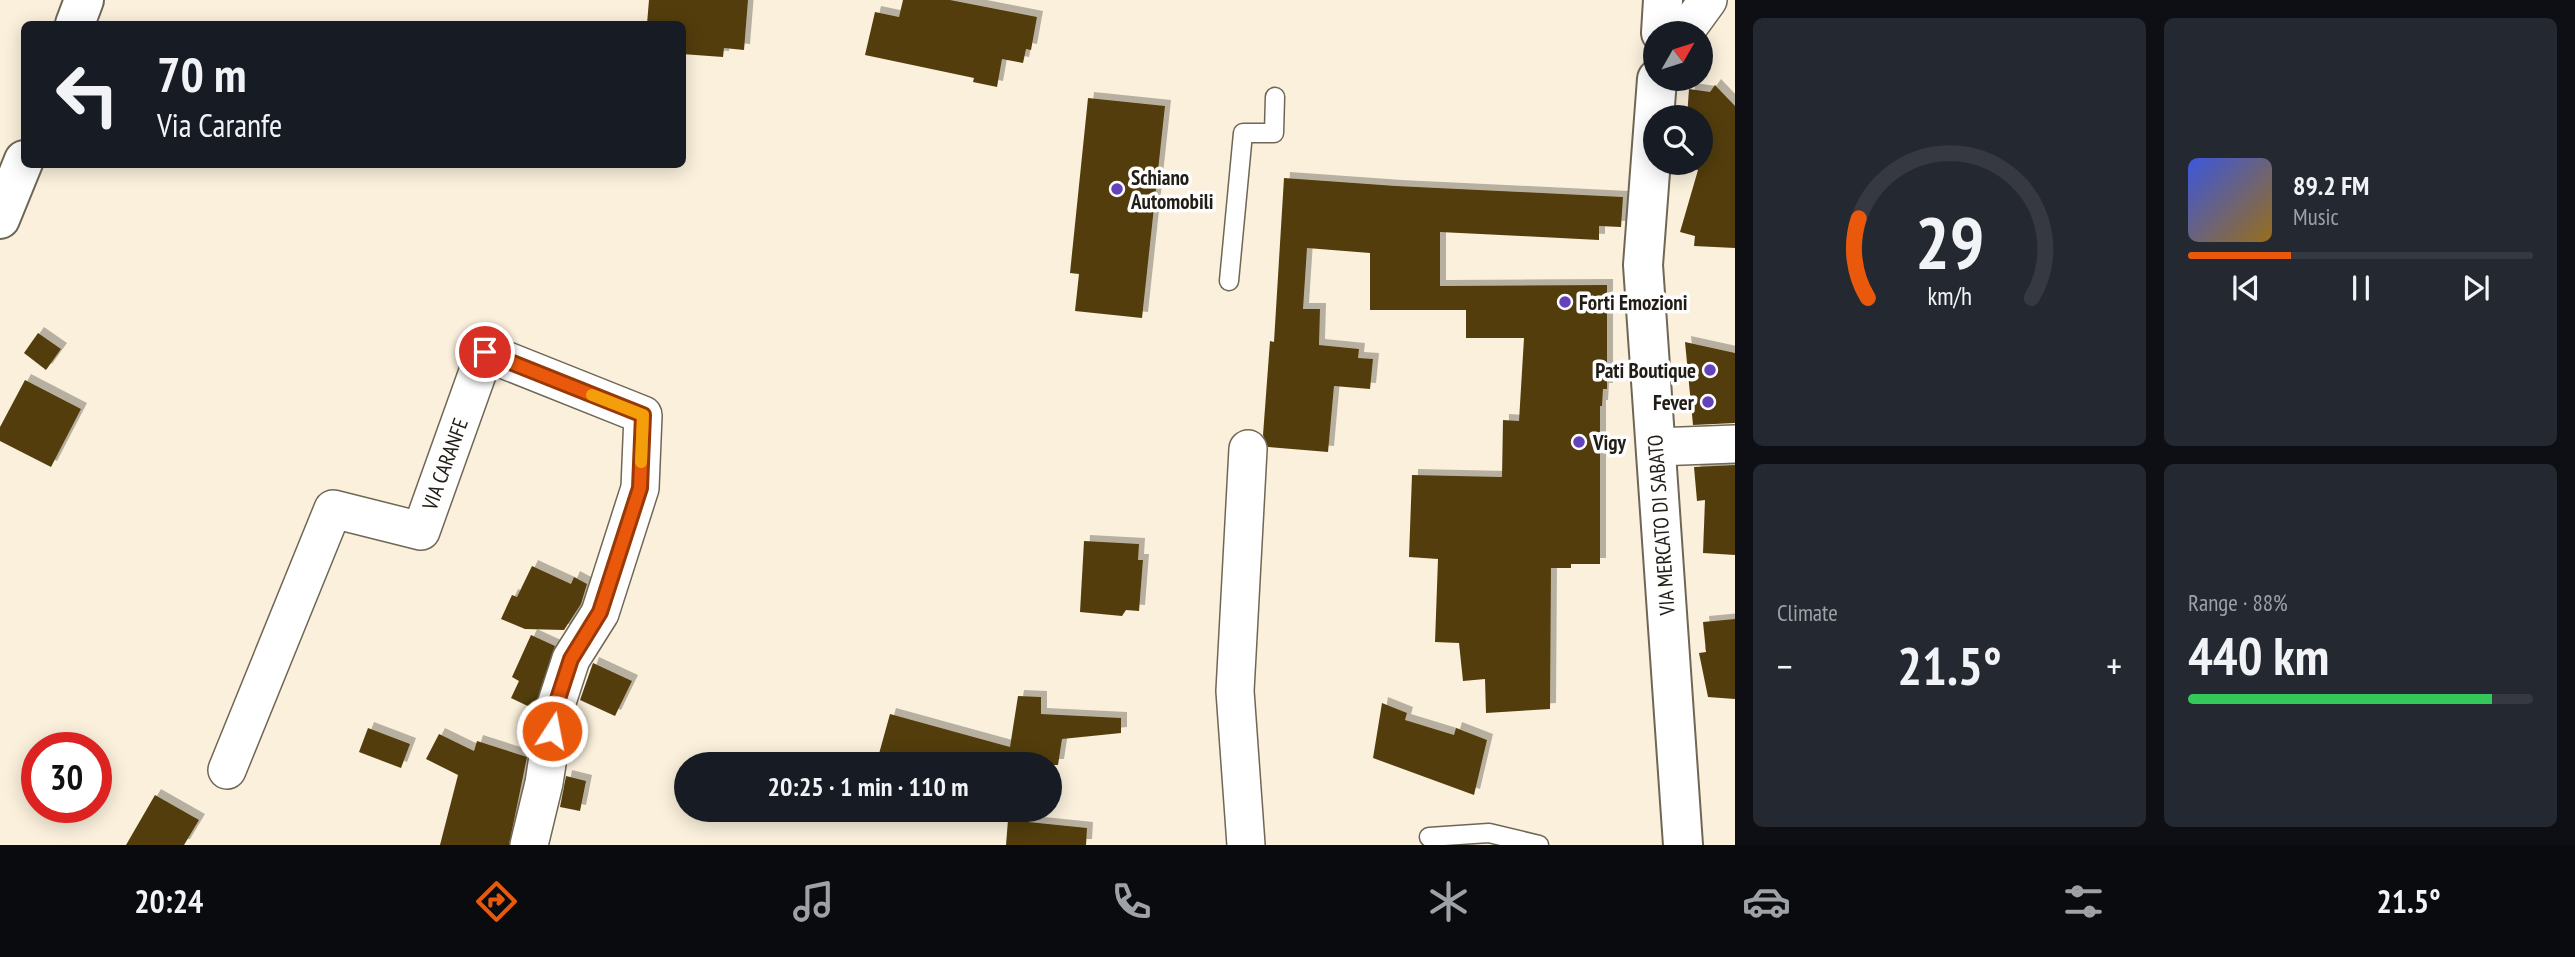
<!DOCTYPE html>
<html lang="en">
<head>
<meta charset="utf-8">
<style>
	body { margin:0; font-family:"PT Sans Narrow",sans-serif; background:#242831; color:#f1f3f6; height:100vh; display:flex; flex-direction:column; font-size:26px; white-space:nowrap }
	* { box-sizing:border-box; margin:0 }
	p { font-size:23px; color:#9ea1a6 }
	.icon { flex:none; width:38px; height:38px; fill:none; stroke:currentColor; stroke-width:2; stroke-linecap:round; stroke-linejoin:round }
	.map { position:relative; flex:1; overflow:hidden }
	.panel { display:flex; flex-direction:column; gap:18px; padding:18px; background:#0d0f14; width:840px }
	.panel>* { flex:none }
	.guide { position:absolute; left:21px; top:21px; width:665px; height:147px; border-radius:10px; box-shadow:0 4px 18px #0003; background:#171b24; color:#f1f3f6; overflow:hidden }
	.needle { width:46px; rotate:51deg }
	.buttons { position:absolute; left:1643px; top:21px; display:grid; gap:14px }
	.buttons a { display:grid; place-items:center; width:70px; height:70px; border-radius:50%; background:#171b24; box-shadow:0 4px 18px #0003; font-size:35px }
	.speed { position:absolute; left:21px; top:732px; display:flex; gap:14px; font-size:35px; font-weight:700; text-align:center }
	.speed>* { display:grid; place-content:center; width:91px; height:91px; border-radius:50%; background:#171b24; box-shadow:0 4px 18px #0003; line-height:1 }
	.speed .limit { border:10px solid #d22; background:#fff; color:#111 }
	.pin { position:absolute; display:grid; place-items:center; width:60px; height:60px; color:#fff; margin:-30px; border:4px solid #fff; border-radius:50%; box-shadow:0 2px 7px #0007 }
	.me { position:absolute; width:77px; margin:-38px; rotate:11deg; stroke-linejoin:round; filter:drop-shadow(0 0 5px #0008) }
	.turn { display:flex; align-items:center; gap:24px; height:147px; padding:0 21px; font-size:32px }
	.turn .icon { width:91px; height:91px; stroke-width:2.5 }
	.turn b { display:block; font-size:49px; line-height:60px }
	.big { font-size:52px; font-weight:700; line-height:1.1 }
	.panel .tile { flex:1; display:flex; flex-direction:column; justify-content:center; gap:10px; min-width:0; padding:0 24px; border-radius:10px; background:#242831 }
	.panel .dial { align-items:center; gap:0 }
	.dial svg { height:182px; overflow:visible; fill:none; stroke:#363941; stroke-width:7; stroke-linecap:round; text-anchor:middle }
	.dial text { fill:#f1f3f6; stroke:none }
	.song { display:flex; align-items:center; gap:21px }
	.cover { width:84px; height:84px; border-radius:10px; background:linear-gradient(135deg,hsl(230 70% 55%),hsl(40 70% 35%)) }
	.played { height:7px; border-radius:4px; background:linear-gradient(90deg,#ea580c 30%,#363941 30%) }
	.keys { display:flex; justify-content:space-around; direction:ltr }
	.heat { display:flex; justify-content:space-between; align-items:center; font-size:38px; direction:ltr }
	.charge { height:10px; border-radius:5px; background:linear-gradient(90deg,#34c759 88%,#363941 0) }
	.panel .tiles { flex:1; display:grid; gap:18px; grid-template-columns:repeat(2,1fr) }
	.trip { position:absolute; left:674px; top:752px; width:388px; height:70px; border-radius:35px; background:#171b24; box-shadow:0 4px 18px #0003; font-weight:700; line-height:70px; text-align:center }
	.tab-bar { display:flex; height:112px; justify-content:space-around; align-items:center; background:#090b0e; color:#9ea1a6 }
	.tab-bar .icon { width:49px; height:49px }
	.tab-bar .active { color:#ea580c }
	.tab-bar b { font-size:32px; color:#f1f3f6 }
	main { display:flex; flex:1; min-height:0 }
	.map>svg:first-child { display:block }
	.building { fill:#533e0d; filter:url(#shadow) }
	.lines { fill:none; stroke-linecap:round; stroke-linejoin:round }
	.lane-casing { stroke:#6f6756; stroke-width:21 }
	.street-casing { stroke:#6f6756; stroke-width:40 }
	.secondary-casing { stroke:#6f6756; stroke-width:42 }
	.lane { stroke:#fff; stroke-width:18 }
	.street { stroke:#fff; stroke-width:37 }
	.secondary { stroke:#fff; stroke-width:38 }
	.route-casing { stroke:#983908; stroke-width:18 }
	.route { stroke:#ea580c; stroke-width:12 }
	.slow { stroke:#f59e0b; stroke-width:12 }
	.poi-dot { fill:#6343bb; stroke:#fefefe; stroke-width:2.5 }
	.labels { text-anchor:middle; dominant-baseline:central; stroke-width:7; stroke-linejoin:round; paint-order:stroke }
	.poi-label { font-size:21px; font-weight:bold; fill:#211d16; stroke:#fefefe; text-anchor:start }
	.street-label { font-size:21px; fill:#211d16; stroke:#fefefe }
</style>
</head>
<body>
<main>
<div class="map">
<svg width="1735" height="845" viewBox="0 0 1735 845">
	<defs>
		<filter id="shadow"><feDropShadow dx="6" dy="-6" stdDeviation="0" flood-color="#0004"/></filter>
	</defs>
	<rect width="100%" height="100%" fill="#faf0dc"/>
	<g class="building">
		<path d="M 649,0 L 748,0 L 744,50 L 724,48 L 723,57 L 682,54 L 682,24 L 647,24 Z"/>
		<path d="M 903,0 L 950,0 L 1037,17 L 1031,50 L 1026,49 L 1023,63 L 1002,59 L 997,87 L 973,82 L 974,78 L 865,55 L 875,12 L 899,17 Z"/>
		<path d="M 1715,85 L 1735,106 L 1735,248 L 1694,246 L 1695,236 L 1680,232 L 1698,170 L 1683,165 L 1684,163 L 1701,163 L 1701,117 L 1687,117 L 1689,89 L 1710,92 Z"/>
		<path d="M 1088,98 L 1165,106 L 1142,318 L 1075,311 L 1079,274 L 1070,273 Z"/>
		<path d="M 1284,178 L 1396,186 L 1623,197 L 1621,227 L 1599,226 L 1599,240 L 1440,232 L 1440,286 L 1607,285 L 1607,389 L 1603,389 L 1602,406 L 1600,406 L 1600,564 L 1571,564 L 1571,568 L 1551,568 L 1550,709 L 1486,713 L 1485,679 L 1463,681 L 1459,643 L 1435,642 L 1438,559 L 1409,557 L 1412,475 L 1502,477 L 1503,420 L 1519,421 L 1524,338 L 1466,338 L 1466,310 L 1370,310 L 1370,253 L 1307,248 L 1303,309 L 1320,309 L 1319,345 L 1359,349 L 1358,358 L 1373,359 L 1370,389 L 1334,386 L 1328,452 L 1268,447 L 1263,435 L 1270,341 L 1274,342 Z"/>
		<path d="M 38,333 L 61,349 L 46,370 L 24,353 Z"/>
		<path d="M 1685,342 L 1735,353 L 1735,423 L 1693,425 Z"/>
		<path d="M 25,380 L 81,409 L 51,467 L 0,441 L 0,427 Z"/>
		<path d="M 1735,465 L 1735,555 L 1703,553 L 1705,500 L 1697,501 L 1694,467 Z"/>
		<path d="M 1084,541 L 1139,544 L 1138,560 L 1143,560 L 1139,611 L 1126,610 L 1122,616 L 1080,612 Z"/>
		<path d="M 532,566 L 571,584 L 574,577 L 587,584 L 581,604 L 564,630 L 525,629 L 501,619 L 512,595 L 517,597 Z"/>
		<path d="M 1735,619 L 1735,699 L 1708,697 L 1699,653 L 1706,652 L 1703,622 Z"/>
		<path d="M 531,635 L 555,646 L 534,709 L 511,698 L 519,681 L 512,677 Z"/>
		<path d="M 593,663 L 632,681 L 615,716 L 580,700 Z"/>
		<path d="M 1018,696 L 1041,697 L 1041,714 L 1121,718 L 1121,733 L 1062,739 L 1058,765 L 892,765 L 877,761 L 890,714 L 1010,747 Z"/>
		<path d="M 1382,703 L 1407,713 L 1405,720 L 1454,735 L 1456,728 L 1487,740 L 1474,795 L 1373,758 Z"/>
		<path d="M 368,728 L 410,744 L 401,768 L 359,752 Z"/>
		<path d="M 439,734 L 474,751 L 477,741 L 527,757 L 509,845 L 440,845 L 458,775 L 426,759 Z"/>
		<path d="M 566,776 L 586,781 L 580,811 L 560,807 Z"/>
		<path d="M 155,795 L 199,820 L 184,845 L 126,845 Z"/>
		<path d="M 1008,820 L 1087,828 L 1086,845 L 1006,845 Z"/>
	</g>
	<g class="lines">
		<defs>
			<g id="lane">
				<path d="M 1229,281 L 1243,133 L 1274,133 L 1275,97"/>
				<path d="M 1429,837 L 1489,833 L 1539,845"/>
			</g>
			<g id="street">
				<path d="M 1684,33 L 1708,0"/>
				<path d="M 1656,447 L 1735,444"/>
				<path d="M 227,770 L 333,509 L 421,531 L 485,352 L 643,415 L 640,488 L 600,613 L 571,659 L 556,705 L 544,783 L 529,845"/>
				<path d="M 1246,845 L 1235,691 L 1248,449"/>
			</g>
			<g id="secondary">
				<path d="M 75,24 L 84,0"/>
				<path d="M 1661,33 L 1663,0"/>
				<path d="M 1657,79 L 1643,265 L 1683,845"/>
				<path d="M 0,219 L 24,160"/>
			</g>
		</defs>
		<use href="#lane" class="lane-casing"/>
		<use href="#street" class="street-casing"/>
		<use href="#secondary" class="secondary-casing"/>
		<use href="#lane" class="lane"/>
		<use href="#street" class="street"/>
		<use href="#secondary" class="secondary"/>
	</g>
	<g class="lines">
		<defs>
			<path id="route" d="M 485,352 L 643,415 L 640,488 L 600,612 L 571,659 L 556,705 L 552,731"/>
		</defs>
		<use href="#route" class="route-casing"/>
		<use href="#route" class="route"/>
		<path class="slow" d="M 592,395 L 643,415 L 641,462"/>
	</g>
	<g class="poi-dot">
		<circle cx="1117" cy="189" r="7"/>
		<circle cx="1565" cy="302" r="7"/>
		<circle cx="1710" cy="370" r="7"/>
		<circle cx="1708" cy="402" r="7"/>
		<circle cx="1579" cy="442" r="7"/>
	</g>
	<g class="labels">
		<g class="poi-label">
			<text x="1131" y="177">Schiano<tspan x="1131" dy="24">Automobili</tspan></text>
			<text x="1579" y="302">Forti Emozioni</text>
			<text x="1696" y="370" text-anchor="end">Pati Boutique</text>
			<text x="1694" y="402" text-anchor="end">Fever</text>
			<text x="1593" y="442">Vigy</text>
		</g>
		<g class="street-label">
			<text transform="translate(445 464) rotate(-70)">VIA CARANFE</text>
			<text transform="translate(1661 525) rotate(-94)">VIA MERCATO DI SABATO</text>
		</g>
	</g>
</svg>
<div class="buttons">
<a><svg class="needle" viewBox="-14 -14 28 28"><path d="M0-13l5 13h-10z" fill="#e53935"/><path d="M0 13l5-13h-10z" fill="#9ea1a6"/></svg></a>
<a><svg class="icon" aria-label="search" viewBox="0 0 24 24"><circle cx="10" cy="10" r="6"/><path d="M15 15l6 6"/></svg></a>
</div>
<div class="speed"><div class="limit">30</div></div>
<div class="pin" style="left:485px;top:352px;background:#d93025"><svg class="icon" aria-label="arrive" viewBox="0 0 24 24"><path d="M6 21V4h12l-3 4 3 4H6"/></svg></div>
<svg class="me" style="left:552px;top:731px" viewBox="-20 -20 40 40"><circle r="17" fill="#ea580c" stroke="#fff" stroke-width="3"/><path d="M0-11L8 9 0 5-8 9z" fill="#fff"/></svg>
<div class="trip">20:25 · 1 min · 110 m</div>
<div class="guide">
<div class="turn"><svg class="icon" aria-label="left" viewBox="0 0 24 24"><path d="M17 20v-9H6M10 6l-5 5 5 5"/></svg><div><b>70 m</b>Via Caranfe</div></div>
</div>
</div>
<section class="panel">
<div class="tiles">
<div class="tile dial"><svg viewBox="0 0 100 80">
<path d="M14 69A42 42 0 1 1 86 69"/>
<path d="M14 69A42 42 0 0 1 10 34" stroke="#ea580c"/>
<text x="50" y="56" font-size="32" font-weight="700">29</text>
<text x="50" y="72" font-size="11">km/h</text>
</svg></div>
<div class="tile">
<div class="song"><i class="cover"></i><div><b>89.2 FM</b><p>Music</p></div></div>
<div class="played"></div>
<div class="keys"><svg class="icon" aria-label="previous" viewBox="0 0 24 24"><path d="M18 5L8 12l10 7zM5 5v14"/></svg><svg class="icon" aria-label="pause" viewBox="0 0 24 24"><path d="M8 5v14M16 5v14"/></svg><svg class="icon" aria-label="next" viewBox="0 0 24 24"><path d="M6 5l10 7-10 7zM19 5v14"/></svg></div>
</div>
<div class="tile"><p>Climate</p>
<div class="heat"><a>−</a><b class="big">21.5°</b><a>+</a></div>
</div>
<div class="tile"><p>Range · 88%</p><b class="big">440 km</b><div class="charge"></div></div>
</div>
</section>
</main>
<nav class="tab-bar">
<b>20:24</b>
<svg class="icon active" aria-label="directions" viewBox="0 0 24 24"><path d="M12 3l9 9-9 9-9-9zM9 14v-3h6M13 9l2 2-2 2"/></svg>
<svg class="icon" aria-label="music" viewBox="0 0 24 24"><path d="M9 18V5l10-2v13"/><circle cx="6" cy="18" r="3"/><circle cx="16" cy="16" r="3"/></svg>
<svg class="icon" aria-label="phone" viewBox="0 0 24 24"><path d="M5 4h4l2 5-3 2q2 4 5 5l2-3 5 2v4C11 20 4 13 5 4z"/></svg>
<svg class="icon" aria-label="climate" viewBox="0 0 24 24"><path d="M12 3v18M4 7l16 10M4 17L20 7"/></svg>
<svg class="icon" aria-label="car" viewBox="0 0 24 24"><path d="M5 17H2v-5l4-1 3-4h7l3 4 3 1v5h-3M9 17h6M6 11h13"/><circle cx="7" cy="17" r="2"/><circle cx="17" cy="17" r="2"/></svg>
<svg class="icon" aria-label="filters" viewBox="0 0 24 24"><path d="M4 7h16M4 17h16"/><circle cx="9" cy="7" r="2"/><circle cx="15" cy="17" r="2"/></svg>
<b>21.5°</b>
</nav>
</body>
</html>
